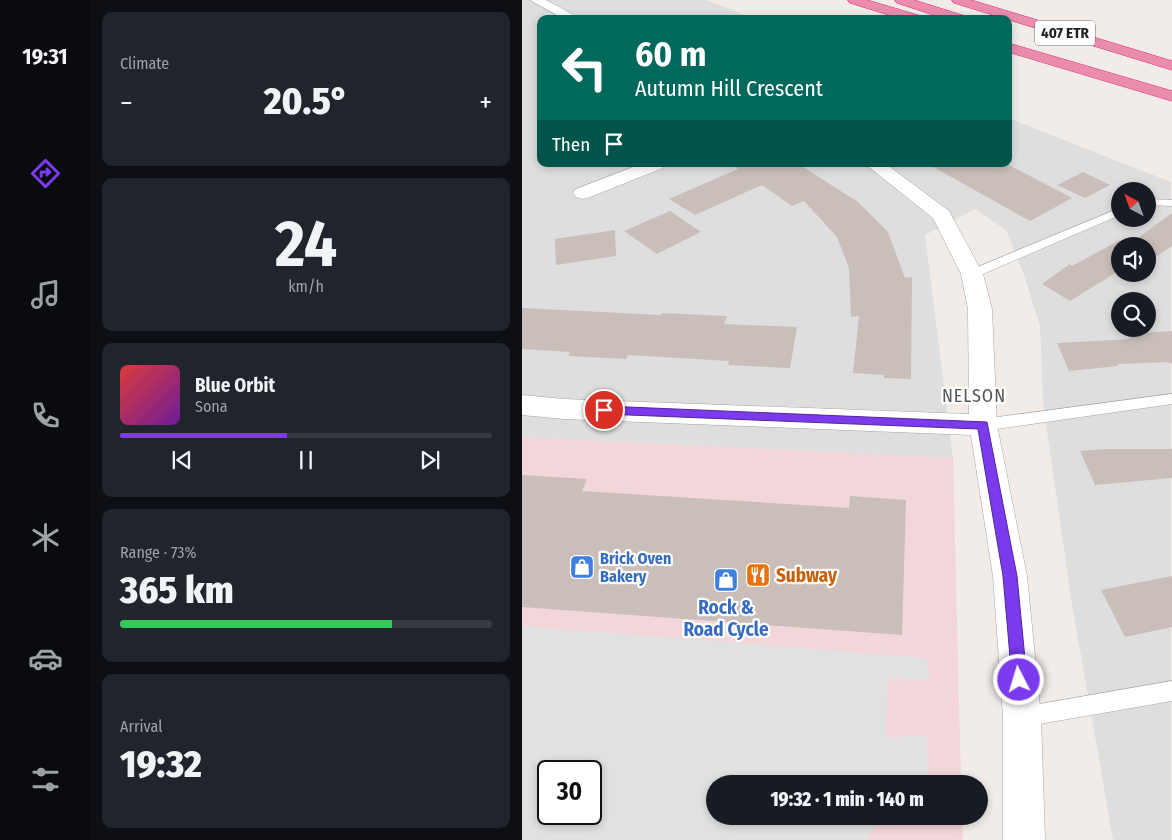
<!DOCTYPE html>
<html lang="en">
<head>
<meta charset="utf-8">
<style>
	body { margin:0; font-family:"Fira Sans Condensed",sans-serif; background:#20242c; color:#f1f3f6; height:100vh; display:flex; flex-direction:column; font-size:19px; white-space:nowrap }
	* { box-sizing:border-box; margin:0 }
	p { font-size:16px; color:#9ea1a6 }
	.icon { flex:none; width:28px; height:28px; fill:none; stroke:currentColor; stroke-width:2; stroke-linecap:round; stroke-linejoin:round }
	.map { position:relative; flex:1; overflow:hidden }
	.panel { display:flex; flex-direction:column; gap:12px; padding:12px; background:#0d0f14; width:432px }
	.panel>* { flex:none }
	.banner { position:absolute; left:15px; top:15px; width:475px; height:152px; border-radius:10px; box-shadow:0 2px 8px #0003; background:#00695c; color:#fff; overflow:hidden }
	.needle { width:32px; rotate:319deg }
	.buttons { position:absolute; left:589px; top:182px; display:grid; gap:10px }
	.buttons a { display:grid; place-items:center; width:45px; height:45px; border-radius:50%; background:#171b24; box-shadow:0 2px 8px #0003; font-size:25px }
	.speed { position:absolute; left:15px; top:760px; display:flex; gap:10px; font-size:25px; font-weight:700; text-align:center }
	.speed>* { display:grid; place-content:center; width:65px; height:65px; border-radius:50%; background:#171b24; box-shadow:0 2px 8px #0003; line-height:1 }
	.speed .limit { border:2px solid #111; border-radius:8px; background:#fff; color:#111 }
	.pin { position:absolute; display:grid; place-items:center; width:42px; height:42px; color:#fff; margin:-21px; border:2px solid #fff; border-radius:50%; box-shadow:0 1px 5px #0007 }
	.me { position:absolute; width:55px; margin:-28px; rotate:355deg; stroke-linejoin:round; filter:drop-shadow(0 0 4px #0008) }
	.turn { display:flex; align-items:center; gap:18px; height:105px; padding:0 15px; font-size:22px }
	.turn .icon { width:65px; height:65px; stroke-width:2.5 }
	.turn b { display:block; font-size:35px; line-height:42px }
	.then { display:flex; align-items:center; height:48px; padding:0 15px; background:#0003; gap:10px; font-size:19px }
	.big { font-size:38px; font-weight:800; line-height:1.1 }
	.panel .widget { flex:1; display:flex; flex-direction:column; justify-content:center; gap:8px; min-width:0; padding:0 18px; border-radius:10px; background:#20242c }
	.panel .dial { align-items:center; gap:0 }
	.dial b { font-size:65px; line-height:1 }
	.song { display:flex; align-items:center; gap:15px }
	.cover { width:60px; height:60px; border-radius:8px; background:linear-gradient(135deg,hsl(0 70% 55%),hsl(280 70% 35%)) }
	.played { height:5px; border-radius:2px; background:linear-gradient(90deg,#7c3aed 45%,#363941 45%) }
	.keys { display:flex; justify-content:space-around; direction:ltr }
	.heat { display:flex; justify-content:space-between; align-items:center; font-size:28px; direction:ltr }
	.charge { height:8px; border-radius:4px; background:linear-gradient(90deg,#34c759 73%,#363941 0) }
	.trip { position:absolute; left:184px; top:775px; width:282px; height:50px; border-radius:25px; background:#171b24; box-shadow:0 2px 8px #0003; font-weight:800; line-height:50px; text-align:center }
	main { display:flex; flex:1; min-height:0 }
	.tabs { display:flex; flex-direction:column; width:90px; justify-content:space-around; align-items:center; background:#090b0e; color:#9ea1a6 }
	.tabs .icon { width:35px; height:35px }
	.tabs .active { color:#7c3aed }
	.tabs b { font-size:22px; color:#f1f3f6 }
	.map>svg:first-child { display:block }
	.residential { fill:#dfdede; fill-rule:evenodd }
	.commercial { fill:#f2d6d9; fill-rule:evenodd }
	.parking { fill:#e1e1e1; fill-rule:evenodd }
	.building { fill:#c9beba }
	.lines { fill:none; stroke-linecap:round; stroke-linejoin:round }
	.service-casing { stroke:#a5a5a5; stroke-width:1 }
	.minor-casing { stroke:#a5a5a5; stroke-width:1 }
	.motorway-casing { stroke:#e22282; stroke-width:1 }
	.service { fill:#fff; fill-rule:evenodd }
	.minor { fill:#fff; fill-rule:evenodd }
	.motorway { fill:#ea8dad; fill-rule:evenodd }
	.route { fill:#7c3aed; stroke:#51269a }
	.labels { text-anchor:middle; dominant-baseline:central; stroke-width:4.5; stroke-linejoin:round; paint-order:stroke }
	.shield { fill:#fff; stroke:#646464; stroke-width:1 }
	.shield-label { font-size:15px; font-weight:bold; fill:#212121 }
	.shop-label { font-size:16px; font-weight:bold; fill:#366cbe; stroke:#fff; text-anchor:start }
	.neighbourhood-label { font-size:18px; letter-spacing:1px; fill:#545454; stroke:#fff }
	.near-food-label { font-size:19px; font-weight:bold; fill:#c56008; stroke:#fff; text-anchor:start }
	.near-shop-label { font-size:19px; font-weight:bold; fill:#366cbe; stroke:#fff }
</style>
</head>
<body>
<main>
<nav class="tabs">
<b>19:31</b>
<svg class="icon active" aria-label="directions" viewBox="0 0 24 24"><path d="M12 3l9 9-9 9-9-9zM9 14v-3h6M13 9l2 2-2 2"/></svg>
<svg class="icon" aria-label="music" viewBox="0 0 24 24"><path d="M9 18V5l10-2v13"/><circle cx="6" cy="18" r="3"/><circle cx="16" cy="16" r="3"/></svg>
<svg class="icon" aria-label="phone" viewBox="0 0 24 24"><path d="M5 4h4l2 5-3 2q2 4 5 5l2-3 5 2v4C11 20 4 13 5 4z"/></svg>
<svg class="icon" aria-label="climate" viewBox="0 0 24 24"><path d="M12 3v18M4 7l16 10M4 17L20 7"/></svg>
<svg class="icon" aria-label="car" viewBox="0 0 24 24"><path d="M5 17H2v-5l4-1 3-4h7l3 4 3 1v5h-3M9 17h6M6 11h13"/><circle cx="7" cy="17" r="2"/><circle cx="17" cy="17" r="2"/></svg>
<svg class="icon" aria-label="filters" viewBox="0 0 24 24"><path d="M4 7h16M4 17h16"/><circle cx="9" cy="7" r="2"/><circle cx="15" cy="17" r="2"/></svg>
</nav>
<section class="panel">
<div class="widget"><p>Climate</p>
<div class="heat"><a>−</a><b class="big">20.5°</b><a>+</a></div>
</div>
<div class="widget dial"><b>24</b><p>km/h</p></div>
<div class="widget">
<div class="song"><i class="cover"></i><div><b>Blue Orbit</b><p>Sona</p></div></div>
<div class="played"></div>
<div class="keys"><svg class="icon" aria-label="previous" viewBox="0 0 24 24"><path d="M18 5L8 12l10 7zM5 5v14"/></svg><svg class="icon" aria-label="pause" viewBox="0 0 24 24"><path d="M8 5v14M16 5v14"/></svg><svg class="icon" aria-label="next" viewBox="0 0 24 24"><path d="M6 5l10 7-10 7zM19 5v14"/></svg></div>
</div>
<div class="widget"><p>Range · 73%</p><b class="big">365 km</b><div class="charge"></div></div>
<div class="widget"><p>Arrival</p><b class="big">19:32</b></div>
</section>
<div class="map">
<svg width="650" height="840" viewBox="0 0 650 840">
	<rect width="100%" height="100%" fill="#f1ece7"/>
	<path class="residential" d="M 0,0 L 185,0 L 233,19 L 19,19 L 19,164 L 486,164 L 486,118 L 649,182 L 649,840 L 591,840 L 549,598 L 521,403 L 518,326 L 501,272 L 484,230 L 453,209 L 403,235 L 431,458 L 0,437 ZM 598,191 L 625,191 L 625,219 L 598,219 ZM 598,246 L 625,246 L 625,274 L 598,274 ZM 598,301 L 625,301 L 625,329 L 598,329 Z"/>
	<path class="commercial" d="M 0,437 L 431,458 L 439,784 L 192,784 L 192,816 L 440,816 L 441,840 L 0,840 ZM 26,771 L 69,771 L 69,814 L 26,814 Z"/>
	<path class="parking" d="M 0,626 L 405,658 L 407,680 L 365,679 L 364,737 L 405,736 L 406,784 L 192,784 L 192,816 L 359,816 L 344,840 L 0,840 ZM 26,771 L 69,771 L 69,814 L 26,814 Z"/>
	<g class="building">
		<path d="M 209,164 L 287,164 L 281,167 L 336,202 L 366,232 L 383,278 L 390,277 L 389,379 L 362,378 L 362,375 L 331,373 L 337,316 L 329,317 L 327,268 L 315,237 L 282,201 L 270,206 L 240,185 L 173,215 L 147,199 L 216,169 Z"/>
		<path d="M 406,164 L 485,164 L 550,198 L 508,221 Z"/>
		<path d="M 561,172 L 588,185 L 563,198 L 535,185 Z"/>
		<path d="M 148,211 L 179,232 L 135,254 L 102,231 Z"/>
		<path d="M 650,213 L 650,246 L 635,256 L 625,251 L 625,246 L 616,246 L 609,243 Z"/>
		<path d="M 93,230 L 94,256 L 34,265 L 33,239 Z"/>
		<path d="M 598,240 L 598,270 L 548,301 L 520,284 L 548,264 L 550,266 Z"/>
		<path d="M 0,308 L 139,315 L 140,313 L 205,316 L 202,324 L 275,327 L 268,368 L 206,365 L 207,361 L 106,355 L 104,359 L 46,356 L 48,352 L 0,349 Z"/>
		<path d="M 650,331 L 650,364 L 646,362 L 595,364 L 596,366 L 547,371 L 535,343 L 609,339 L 602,334 Z"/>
		<path d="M 583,449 L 650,449 L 650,478 L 573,485 L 558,451 Z"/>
		<path d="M 0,475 L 65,479 L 60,491 L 327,508 L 328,496 L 384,500 L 380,635 L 0,607 Z"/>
		<path d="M 650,576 L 650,627 L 603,637 L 579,590 Z"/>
	</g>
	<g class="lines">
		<defs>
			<g id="service">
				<path d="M 625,199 L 650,200 L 650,206 L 625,205 Z"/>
				<path d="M 598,208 L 598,215 L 454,277 L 446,277 L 444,274 L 446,271 Z"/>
				<path d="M 650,394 L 650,404 L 461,431 L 456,429 L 453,425 L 456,421 L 461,419 Z"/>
				<path d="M 650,681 L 650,701 L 500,727 L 493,724 L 490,717 L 493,710 L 500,707 Z"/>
			</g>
			<g id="minor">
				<path d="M 8,0 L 24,0 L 59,19 L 42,19 Z"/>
				<path d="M 119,164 L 144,164 L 141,168 L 68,197 L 61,199 L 54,197 L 51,193 L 54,189 Z"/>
				<path d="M 343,164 L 364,164 L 427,211 L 461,274 L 470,309 L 475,425 L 505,576 L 519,717 L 523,840 L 481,840 L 481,717 L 471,576 L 449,435 L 42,419 L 0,415 L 0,395 L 42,399 L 447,414 L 446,309 L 439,274 L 411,218 Z"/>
			</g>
			<g id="motorway">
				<path d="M 326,0 L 345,0 L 399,16 L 400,19 L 380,19 L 328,3 Z"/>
				<path d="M 373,0 L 392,0 L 443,16 L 444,19 L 424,19 L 375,3 Z"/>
				<path d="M 430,0 L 449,0 L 650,61 L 650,70 L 432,3 Z"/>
				<path d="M 486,43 L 650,91 L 650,101 L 486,52 Z"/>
			</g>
		</defs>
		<use href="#service" class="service-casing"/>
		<use href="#minor" class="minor-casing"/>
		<use href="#motorway" class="motorway-casing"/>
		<use href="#service" class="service"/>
		<use href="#minor" class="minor"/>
		<use href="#motorway" class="motorway"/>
	</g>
	<path class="route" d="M 82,406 L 465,422 L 495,576 L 505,680 L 503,685 L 497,687 L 492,685 L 490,680 L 481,576 L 456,429 L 82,414 L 76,410 Z"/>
	<defs>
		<symbol id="shop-square" viewBox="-11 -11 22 22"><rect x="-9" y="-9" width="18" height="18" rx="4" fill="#3f7fe0" stroke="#fff"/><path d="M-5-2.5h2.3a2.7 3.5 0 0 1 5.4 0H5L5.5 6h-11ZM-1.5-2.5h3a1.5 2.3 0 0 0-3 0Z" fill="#fff"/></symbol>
		<symbol id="restaurant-square" viewBox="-11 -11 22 22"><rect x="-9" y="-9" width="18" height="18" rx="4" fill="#e8710a" stroke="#fff"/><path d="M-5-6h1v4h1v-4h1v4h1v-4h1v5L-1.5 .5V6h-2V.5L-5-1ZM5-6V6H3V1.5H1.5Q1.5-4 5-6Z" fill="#fff"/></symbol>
	</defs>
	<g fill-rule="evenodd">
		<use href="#shop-square" x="46" y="553" width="28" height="28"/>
		<use href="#restaurant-square" x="222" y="561" width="28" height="28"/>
		<use href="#shop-square" x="190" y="566" width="28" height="28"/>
	</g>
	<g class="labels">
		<rect class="shield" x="513" y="20.5" width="60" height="25" rx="4"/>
		<g class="shield-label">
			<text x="543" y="33">407 ETR</text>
		</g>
		<g class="shop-label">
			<text x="78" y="558">Brick Oven<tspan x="78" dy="18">Bakery</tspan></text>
		</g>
		<g class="neighbourhood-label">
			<text x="452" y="396">NELSON</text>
		</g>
		<g class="near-food-label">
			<text x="254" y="575">Subway</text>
		</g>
		<g class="near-shop-label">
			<text x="204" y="607">Rock &amp;<tspan x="204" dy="22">Road Cycle</tspan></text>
		</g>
	</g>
</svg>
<div class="buttons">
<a><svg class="needle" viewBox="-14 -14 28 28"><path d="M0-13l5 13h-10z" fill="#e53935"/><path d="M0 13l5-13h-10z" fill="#9ea1a6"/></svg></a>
<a><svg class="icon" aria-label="sound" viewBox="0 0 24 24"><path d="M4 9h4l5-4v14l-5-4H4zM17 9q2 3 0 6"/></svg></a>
<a><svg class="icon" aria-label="search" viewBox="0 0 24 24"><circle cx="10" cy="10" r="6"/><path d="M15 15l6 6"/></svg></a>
</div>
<div class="speed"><div class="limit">30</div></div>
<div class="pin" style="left:82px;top:410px;background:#d93025"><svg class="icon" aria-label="arrive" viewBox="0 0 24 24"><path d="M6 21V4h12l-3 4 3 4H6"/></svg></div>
<svg class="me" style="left:497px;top:680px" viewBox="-20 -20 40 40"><circle r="17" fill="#7c3aed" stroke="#fff" stroke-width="3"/><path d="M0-11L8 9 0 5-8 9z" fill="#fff"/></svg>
<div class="trip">19:32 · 1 min · 140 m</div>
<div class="banner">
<div class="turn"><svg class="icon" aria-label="left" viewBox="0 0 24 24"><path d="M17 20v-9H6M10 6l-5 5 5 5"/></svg><div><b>60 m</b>Autumn Hill Crescent</div></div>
<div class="then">Then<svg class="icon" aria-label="arrive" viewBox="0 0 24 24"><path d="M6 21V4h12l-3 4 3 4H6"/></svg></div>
</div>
</div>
</main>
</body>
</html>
